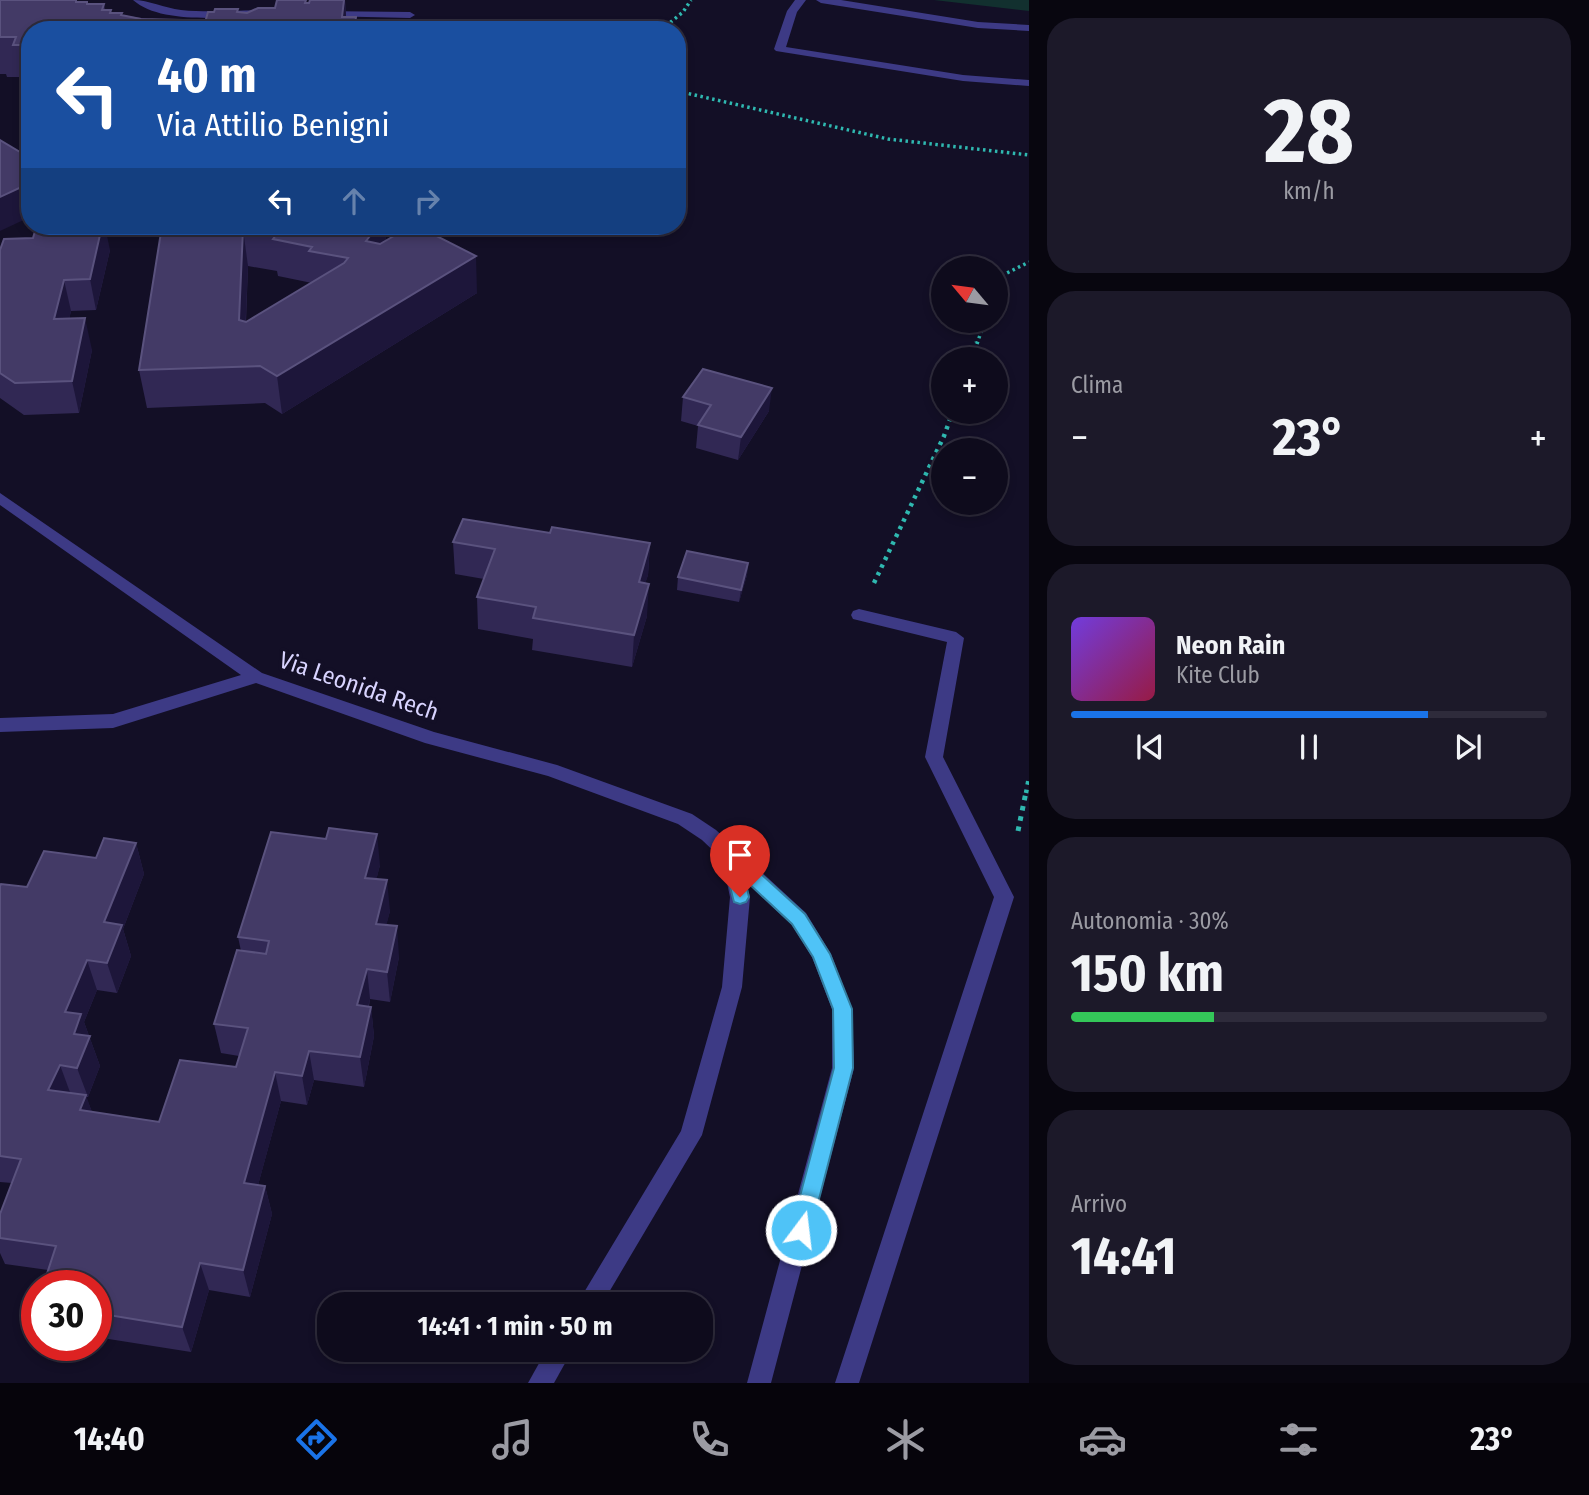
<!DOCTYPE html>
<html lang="it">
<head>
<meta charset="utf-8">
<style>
	body { margin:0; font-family:"Fira Sans Condensed",sans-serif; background:#1c1929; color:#f1f3f6; height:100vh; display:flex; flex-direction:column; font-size:26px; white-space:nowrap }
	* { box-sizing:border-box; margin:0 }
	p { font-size:23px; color:#9b9ba3 }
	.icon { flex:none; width:38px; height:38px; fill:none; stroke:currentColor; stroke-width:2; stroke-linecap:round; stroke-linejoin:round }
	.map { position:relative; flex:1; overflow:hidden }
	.drawer { display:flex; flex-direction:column; gap:18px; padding:18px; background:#08060f; width:560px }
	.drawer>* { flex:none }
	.guide { position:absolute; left:21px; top:21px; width:665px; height:214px; border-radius:28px; box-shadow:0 4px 10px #0003,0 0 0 2px #2e2b3b; background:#1a4fa0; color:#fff; overflow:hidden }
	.needle { width:46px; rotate:299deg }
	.tools { position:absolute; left:931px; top:256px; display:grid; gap:14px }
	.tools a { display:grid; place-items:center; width:77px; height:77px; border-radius:50%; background:#0e0b1c; box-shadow:0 4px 10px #0003,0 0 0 2px #2e2b3b; font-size:35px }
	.speed { position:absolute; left:21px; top:1270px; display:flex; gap:14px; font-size:35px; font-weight:700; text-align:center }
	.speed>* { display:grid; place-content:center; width:91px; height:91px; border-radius:50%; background:#0e0b1c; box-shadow:0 4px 10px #0003,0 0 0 2px #2e2b3b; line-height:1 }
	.speed .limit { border:10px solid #d22; background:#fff; color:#111 }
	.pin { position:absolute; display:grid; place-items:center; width:60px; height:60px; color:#fff; margin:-72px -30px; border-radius:50% 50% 50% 0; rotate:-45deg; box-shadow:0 0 7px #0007 }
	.pin .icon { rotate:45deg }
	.me { position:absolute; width:77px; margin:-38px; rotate:15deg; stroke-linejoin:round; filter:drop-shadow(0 0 5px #0008) }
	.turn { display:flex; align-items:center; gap:24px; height:147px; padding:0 21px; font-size:32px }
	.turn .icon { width:91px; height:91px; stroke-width:2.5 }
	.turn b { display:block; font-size:49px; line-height:60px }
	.lanes { display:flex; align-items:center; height:66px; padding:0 21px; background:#0003; justify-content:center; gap:35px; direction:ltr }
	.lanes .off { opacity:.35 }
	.big { font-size:52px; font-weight:700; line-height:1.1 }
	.drawer .widget { flex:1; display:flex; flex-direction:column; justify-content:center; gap:10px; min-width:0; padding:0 24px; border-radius:28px; background:#1c1929 }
	.drawer .dial { align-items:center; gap:0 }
	.dial b { font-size:91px; line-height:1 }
	.song { display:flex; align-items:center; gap:21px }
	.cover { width:84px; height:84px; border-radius:10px; background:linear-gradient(135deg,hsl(260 70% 55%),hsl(340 70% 35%)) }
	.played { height:7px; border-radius:4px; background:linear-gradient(90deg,#1a73e8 75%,#2e2b3b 75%) }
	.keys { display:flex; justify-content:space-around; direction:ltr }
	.heat { display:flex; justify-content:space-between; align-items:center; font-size:38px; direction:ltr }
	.charge { height:10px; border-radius:5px; background:linear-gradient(90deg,#34c759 30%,#2e2b3b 0) }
	.trip { position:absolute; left:317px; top:1292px; width:396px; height:70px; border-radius:28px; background:#0e0b1c; box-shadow:0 4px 10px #0003,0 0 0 2px #2e2b3b; font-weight:700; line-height:70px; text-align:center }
	.tabs { display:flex; height:112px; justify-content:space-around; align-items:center; background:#06040b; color:#9b9ba3 }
	.tabs .icon { width:49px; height:49px }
	.tabs .current { color:#1a73e8 }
	.tabs b { font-size:32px; color:#f1f3f6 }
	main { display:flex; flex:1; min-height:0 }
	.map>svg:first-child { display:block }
	.green { fill:#12302f }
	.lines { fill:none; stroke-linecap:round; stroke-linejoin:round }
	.path-far2 { stroke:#2fb8b0; stroke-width:3.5; stroke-dasharray:2.5 3.5; stroke-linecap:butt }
	.path-far1 { stroke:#2fb8b0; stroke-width:4.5; stroke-dasharray:3.5 5; stroke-linecap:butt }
	.path { stroke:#2fb8b0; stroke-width:5; stroke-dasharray:4.5 6; stroke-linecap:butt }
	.service { fill:#3d3a85; fill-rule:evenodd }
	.minor { fill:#3d3a85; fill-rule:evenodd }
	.tertiary { fill:#3d3a85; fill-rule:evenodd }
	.wall { fill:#312854; fill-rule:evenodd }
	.shaded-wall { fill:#1d163a }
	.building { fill:#433a66; stroke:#5a527e; stroke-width:2; fill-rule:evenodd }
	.route { fill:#4fc3f7; stroke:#337fa1; stroke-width:2 }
	.labels { text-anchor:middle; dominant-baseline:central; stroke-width:7; stroke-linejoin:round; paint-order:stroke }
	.street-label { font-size:24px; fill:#d9d4ff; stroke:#130f26 }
</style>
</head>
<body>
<main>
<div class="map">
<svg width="1029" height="1383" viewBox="0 0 1029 1383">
	<rect width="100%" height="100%" fill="#130f26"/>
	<path class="green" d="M 934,0 L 1029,0 L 1029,11 Z"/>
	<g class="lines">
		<g class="path-far2">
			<path d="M 661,30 L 683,12 L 691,0"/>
			<path d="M 677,91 L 888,139 L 1029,155"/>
			<path d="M 996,293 L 1003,275 L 1029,262"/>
			<path d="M 977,344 L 985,320"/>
		</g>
		<g class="path-far1">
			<path d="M 971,359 L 977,342"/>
			<path d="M 874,583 L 944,436 L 953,411"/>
			<path d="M 1026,793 L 1029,777"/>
		</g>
		<path class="path" d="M 1018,831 L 1026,792"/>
		<path class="service" d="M 795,0 L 806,0 L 797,12 L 786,47 L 963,75 L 1029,80 L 1029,86 L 963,81 L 776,51 L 774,49 L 787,11 Z"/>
		<g class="minor">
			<path d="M 133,0 C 149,0 164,8 181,10 C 210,13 240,10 270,10 L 275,13 L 270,16 C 232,16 162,26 133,0 Z"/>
			<path d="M 318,11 L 410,12 L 415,15 L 410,18 L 322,16 L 317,13 Z"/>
			<path d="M 0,493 L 262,673 L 434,732 L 557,765 L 692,814 L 716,830 L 806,913 L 831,954 L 852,1009 L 854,1068 L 771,1383 L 747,1383 L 832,1068 L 832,1009 L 812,957 L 792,925 L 746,882 L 750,897 L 742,987 L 702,1135 L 602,1304 L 577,1304 L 681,1131 L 722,987 L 730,897 L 722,859 L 702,840 L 678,824 L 548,776 L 425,743 L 256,683 L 113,728 L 0,732 L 0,718 L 113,714 L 241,675 L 0,505 Z"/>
			<path d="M 859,609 L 956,632 L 964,638 L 943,757 L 1014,897 L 859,1383 L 835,1383 L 994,897 L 925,757 L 947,642 L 853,619 L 851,615 L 853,611 Z"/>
			<path d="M 547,1349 L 573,1349 L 554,1383 L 528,1383 Z"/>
		</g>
		<path class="tertiary" d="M 816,0 L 841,0 L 978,22 L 1029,25 L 1029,31 L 978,28 L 821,3 Z"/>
	</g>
	<g class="wall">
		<path d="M 0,0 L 77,2 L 88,4 L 104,4 L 105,10 L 111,10 L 111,13 L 122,15 L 194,26 L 204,26 L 214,12 L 238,9 L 238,12 L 247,13 L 306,3 L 345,0 L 346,17 L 357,30 L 30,30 L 30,85 L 22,86 L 20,77 L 7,77 L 6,74 L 0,74 Z"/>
		<path d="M 162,226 L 385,226 L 386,241 L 477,293 L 282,414 L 265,403 L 147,408 L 139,370 ZM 248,266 L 277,271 L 278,276 L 312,283 L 246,322 Z"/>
		<path d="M 0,250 L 110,250 L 96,310 L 71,311 L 69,319 L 92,350 L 79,413 L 24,415 L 0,398 Z"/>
		<path d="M 683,397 L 769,411 L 738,460 L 696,448 L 698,426 L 681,421 Z"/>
		<path d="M 550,533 L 650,543 L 648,575 L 645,583 L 647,616 L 632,667 L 532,650 L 533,639 L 478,629 L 477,597 L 484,579 L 455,574 L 453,542 Z"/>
		<path d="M 748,563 L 747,575 L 739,602 L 677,590 L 678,577 Z"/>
		<path d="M 136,843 L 144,874 L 123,929 L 131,956 L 117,993 L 97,990 L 84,1022 L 100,1066 L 88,1097 L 86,1097 L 92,1112 L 159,1122 L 236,1067 L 239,1056 L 221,1053 L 214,1024 L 241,951 L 238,937 L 380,865 L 376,880 L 390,911 L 386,925 L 399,957 L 390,1002 L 370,999 L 369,1006 L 371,1007 L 374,1036 L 364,1087 L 314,1080 L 307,1105 L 281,1101 L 258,1185 L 265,1186 L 272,1214 L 250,1297 L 209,1290 L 191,1352 L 96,1337 L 96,1286 L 48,1270 L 5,1264 L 0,1253 L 0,1214 L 12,1183 L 0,1182 L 0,886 L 27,887 Z"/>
	</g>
	<g class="shaded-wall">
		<path d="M 345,0 L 347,30 L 342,17 Z"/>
		<path d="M 30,183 L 30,217 L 0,231 L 0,197 Z"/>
		<path d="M 102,226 L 105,226 L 110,250 L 96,310 L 90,279 Z"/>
		<path d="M 241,226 L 243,229 L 248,266 L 244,358 L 239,320 Z"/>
		<path d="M 378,226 L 385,226 L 387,254 L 366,241 Z"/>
		<path d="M 476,256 L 477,293 L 282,414 L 277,376 Z"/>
		<path d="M 64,280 L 71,311 L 62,350 L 54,319 Z"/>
		<path d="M 85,318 L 92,350 L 79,413 L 72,381 Z"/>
		<path d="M 772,388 L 769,411 L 738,460 L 741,437 Z"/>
		<path d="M 650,543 L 648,575 L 636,614 L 639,582 Z"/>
		<path d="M 748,563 L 747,575 L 739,602 L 741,590 Z"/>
		<path d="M 649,584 L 647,616 L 632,667 L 634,635 Z"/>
		<path d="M 377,834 L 380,865 L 369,909 L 365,878 Z"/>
		<path d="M 136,843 L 144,874 L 123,929 L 131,956 L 117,993 L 107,963 L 104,922 Z"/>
		<path d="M 387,880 L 390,911 L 379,955 L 376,924 Z"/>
		<path d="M 397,926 L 399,957 L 390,1002 L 387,972 Z"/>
		<path d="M 87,960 L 97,990 L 84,1022 L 100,1066 L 88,1097 L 77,1068 L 65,1012 Z"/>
		<path d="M 367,969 L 370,999 L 361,1035 L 357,1005 Z"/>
		<path d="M 371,1007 L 374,1036 L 364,1087 L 360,1057 Z"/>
		<path d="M 309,1051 L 314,1080 L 307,1105 L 302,1076 Z"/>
		<path d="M 60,1065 L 71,1095 L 48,1090 Z"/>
		<path d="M 275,1072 L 281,1101 L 251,1211 L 244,1183 Z"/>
		<path d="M 86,1095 L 96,1124 L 80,1110 Z"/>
		<path d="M 265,1186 L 272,1214 L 250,1297 L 243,1270 Z"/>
		<path d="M 200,1263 L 209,1290 L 191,1352 L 182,1327 Z"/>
	</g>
	<g class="building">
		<path d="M 0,0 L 76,0 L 76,2 L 87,2 L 87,4 L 104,4 L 102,10 L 111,10 L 110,13 L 122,13 L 121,15 L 141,19 L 183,20 L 194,22 L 193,26 L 204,26 L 208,12 L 214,12 L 215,9 L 238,9 L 237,12 L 247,13 L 258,8 L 275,8 L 277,0 L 306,0 L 305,3 L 309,3 L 310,0 L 344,0 L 342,17 L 356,17 L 354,30 L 30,30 L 30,45 L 13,45 L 16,37 L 0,37 Z"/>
		<path d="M 0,140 L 30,158 L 30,183 L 0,197 Z"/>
		<path d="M 52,226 L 102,226 L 90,279 L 64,280 L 54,319 L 85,318 L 72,381 L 15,383 L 0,373 L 0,250 L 4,239 L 33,238 L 36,228 L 52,228 Z"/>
		<path d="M 162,226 L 378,226 L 366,241 L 380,244 L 411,226 L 417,226 L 476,256 L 277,376 L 260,366 L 139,370 ZM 243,229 L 276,235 L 273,239 L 312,247 L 309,251 L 348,258 L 344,263 L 246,322 L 239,320 Z"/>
		<path d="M 703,369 L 772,388 L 741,437 L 698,425 L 711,405 L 683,397 Z"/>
		<path d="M 463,519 L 550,533 L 552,527 L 650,543 L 639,582 L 649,584 L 634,635 L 533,618 L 536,607 L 477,597 L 495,549 L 453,542 Z"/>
		<path d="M 687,551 L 748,563 L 741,590 L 678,577 Z"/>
		<path d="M 329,828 L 377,834 L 365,878 L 387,880 L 376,924 L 397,926 L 387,972 L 367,969 L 357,1005 L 371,1007 L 360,1057 L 309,1051 L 302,1076 L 275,1072 L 244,1183 L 265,1186 L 243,1270 L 200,1263 L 182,1327 L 96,1313 L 96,1286 L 43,1286 L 56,1246 L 0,1238 L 0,1214 L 21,1159 L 0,1156 L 0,886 L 1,884 L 27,887 L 44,851 L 96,858 L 104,838 L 136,843 L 104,922 L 122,925 L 107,963 L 87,960 L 65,1012 L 81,1014 L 74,1034 L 90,1036 L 77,1068 L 60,1065 L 48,1090 L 86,1095 L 80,1110 L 159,1122 L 180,1060 L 236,1067 L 248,1028 L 214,1024 L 237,950 L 266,954 L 269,941 L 238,937 L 271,832 L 326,839 Z"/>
	</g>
	<path class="route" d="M 731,850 L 737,852 L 805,914 L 830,954 L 852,1009 L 853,1068 L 811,1230 L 808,1237 L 801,1239 L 794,1237 L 791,1230 L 834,1068 L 833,1009 L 813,957 L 792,924 L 745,880 L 749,897 L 746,902 L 740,904 L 734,902 L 722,857 L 725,852 Z"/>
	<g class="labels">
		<g class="street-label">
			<text transform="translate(359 686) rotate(19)">Via Leonida Rech</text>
		</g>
	</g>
</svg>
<div class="tools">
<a><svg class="needle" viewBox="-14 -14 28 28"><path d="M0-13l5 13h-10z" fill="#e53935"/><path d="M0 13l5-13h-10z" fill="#9b9ba3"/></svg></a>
<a>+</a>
<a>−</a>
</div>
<div class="speed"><div class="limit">30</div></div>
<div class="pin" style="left:740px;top:897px;background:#d93025"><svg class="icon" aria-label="arrive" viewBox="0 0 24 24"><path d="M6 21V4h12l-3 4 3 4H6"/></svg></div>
<svg class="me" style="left:801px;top:1230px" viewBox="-20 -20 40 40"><circle r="17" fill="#4fc3f7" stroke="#fff" stroke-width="3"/><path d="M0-11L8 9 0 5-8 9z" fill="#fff"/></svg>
<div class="trip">14:41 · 1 min · 50 m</div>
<div class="guide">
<div class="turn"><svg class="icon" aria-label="left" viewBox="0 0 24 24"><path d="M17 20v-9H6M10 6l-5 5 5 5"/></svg><div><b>40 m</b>Via Attilio Benigni</div></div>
<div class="lanes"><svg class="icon" aria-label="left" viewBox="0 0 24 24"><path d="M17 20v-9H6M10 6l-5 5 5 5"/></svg><svg class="icon off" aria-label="ahead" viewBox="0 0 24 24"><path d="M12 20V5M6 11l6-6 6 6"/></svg><svg class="icon off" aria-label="right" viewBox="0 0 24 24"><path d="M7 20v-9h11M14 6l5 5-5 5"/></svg></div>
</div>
</div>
<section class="drawer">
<div class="widget dial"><b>28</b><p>km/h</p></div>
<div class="widget"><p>Clima</p>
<div class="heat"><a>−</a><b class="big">23°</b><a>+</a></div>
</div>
<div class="widget">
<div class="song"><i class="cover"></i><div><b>Neon Rain</b><p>Kite Club</p></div></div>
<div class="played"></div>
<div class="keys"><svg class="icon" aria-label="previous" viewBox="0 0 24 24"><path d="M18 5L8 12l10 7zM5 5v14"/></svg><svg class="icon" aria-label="pause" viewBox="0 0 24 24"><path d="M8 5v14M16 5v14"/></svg><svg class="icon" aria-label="next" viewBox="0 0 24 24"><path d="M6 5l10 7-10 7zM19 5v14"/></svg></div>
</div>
<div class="widget"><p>Autonomia · 30%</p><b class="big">150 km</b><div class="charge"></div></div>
<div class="widget"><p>Arrivo</p><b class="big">14:41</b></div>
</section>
</main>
<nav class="tabs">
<b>14:40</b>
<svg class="icon current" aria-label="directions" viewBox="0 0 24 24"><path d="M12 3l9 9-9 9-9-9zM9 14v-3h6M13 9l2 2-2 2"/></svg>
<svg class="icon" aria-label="music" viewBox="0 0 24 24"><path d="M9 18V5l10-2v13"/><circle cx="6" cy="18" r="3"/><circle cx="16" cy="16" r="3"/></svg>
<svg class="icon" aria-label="phone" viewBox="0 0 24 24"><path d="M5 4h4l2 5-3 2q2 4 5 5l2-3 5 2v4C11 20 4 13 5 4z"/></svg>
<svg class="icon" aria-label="climate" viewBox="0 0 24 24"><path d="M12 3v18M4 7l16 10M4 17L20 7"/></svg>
<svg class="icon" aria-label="car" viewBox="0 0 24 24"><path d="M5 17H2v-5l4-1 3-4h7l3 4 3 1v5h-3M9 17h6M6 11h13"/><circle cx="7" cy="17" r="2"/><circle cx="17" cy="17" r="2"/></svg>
<svg class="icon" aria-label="filters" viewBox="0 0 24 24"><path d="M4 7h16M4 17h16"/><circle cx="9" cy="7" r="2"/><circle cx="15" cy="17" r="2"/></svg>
<b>23°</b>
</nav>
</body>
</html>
